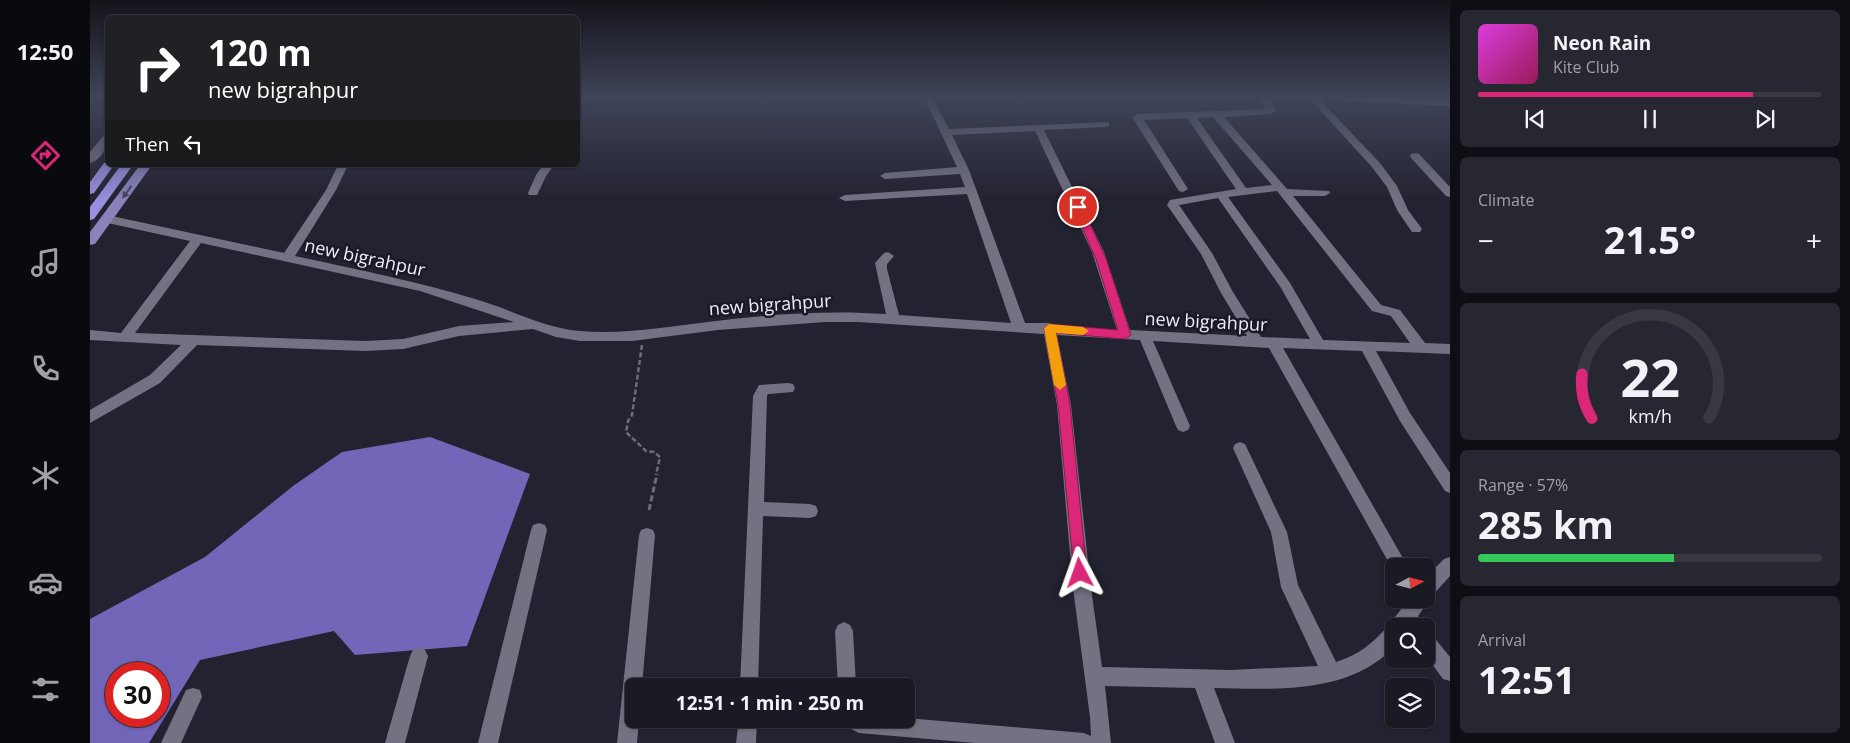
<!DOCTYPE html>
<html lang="en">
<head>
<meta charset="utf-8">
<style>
	body { margin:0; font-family:"Open Sans",sans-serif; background:#272731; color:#f1f3f6; height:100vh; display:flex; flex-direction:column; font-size:19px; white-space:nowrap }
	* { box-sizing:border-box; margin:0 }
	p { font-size:16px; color:#9fa1a6 }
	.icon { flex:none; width:28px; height:28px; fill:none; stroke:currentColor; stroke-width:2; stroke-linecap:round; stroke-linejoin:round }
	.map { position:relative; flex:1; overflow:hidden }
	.side { display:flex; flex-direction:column; gap:10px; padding:10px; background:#0e0e14; width:400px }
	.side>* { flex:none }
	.top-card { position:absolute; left:15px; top:15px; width:475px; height:152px; border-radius:8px; box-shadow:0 1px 4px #0004,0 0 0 1px #383841; background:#202124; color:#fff; overflow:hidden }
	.needle { width:32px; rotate:83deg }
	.buttons { position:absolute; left:1295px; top:558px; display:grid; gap:10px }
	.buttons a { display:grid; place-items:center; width:50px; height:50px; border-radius:8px; background:#1a1a24; box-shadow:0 1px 4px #0004,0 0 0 1px #383841; font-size:25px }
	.speed { position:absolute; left:15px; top:662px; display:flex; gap:10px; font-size:25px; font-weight:700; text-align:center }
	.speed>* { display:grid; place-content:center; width:65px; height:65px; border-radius:50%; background:#1a1a24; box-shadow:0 1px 4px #0004,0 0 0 1px #383841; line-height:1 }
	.speed .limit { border:8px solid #d22; background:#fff; color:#111 }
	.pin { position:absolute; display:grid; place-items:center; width:42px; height:42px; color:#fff; margin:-21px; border:2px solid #fff; border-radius:50%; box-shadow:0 1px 5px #0007 }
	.me { position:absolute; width:55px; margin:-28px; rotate:356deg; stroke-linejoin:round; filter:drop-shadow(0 0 4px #0008) }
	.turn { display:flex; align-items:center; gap:18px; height:105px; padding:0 20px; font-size:22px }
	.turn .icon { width:65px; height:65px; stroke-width:2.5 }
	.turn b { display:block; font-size:35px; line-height:42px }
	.then { display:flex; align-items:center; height:48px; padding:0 20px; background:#0003; gap:10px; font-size:19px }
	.big { font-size:38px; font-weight:700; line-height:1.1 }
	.side .widget { flex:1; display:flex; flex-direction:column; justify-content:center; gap:8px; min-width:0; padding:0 18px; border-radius:8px; background:#272731 }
	.side .dial { align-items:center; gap:0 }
	.dial svg { height:130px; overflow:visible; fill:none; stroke:#383841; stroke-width:7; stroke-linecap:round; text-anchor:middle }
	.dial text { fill:#f1f3f6; stroke:none }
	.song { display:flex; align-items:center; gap:15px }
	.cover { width:60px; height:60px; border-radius:8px; background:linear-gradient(135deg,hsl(300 70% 55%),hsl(330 70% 35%)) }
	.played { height:5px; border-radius:2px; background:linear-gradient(90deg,#db2777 80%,#383841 80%) }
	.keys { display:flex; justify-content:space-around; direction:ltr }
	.heat { display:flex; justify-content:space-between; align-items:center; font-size:28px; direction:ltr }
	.charge { height:8px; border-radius:4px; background:linear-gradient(90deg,#34c759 57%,#383841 0) }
	.trip { position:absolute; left:535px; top:678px; width:290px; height:50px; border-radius:8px; background:#1a1a24; box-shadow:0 1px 4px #0004,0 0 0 1px #383841; font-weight:700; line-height:50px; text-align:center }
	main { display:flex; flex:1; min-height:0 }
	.tabs { display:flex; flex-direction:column; width:90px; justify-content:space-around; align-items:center; background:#0a0a0e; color:#9fa1a6 }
	.tabs .icon { width:35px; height:35px }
	.tabs .selected { color:#db2777 }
	.tabs b { font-size:22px; color:#f1f3f6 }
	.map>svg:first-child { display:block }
	.water { fill:#7266b9; fill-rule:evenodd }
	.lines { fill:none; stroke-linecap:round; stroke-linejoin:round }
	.path-far1 { stroke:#6d6c78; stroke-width:2.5; stroke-dasharray:5 2.5; stroke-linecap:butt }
	.path { stroke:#6d6c78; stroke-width:3; stroke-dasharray:6 3; stroke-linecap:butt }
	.street { fill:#737283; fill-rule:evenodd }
	.secondary { fill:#737283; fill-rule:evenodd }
	.primary { fill:#8983ba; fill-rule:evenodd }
	.highway { fill:#988fde; fill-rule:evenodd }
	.oneway { fill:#464361 }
	.route { fill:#db2777; stroke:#8e194d }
	.slow { fill:#f59e0b }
	.labels { text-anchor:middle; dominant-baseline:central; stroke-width:5; stroke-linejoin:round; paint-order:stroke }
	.street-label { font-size:18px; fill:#eeedf7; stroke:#1a1926 }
</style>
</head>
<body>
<main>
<nav class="tabs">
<b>12:50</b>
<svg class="icon selected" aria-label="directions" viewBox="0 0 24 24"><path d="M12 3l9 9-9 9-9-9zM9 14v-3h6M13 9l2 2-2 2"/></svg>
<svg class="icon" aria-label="music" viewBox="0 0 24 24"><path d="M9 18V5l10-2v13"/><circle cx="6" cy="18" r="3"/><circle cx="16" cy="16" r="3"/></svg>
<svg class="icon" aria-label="phone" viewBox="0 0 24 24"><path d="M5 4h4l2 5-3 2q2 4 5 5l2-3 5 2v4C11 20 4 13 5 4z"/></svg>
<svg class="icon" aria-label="climate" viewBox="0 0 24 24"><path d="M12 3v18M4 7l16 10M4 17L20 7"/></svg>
<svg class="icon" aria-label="car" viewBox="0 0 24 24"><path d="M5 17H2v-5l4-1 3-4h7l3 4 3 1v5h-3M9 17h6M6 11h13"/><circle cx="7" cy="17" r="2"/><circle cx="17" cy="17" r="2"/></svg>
<svg class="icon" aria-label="filters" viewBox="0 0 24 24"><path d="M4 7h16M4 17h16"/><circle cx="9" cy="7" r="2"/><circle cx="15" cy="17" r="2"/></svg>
</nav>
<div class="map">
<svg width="1360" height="743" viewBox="0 0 1360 743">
	<rect width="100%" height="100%" fill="#232230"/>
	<path class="water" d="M 340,437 L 440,474 L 377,646 L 265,655 L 244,631 L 110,660 L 59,743 L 0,743 L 0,619 L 115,557 L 203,486 L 252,452 ZM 26,674 L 69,674 L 69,716 L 26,716 Z"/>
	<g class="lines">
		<path class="path-far1" d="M 552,345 L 542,415 L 538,421 L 536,432 L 556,451 L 564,452 L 570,457 L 566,475"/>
		<path class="path" d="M 559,510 L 567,474"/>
		<g class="street">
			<path d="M 834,97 L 842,97 L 859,129 L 1019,122 L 1019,126 L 1015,127 L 954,130 L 1014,252 L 1040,330 L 1157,336 L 1131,293 L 1111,254 L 1077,205 L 1080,200 L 1146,189 L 1097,118 L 1054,120 L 1098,189 L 1093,192 L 1089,191 L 1042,117 L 1047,114 L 1176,109 L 1167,97 L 1176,97 L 1186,110 L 1182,114 L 1134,117 L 1197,189 L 1239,191 L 1240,193 L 1235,196 L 1203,196 L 1291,305 L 1310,310 L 1335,343 L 1360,344 L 1360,354 L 1286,351 L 1320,413 L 1360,473 L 1360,493 L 1355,491 L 1310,421 L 1272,351 L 1193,348 L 1314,560 L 1316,566 L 1304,566 L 1304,572 L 1179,348 L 1063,341 L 1100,426 L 1098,430 L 1093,432 L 1088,430 L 1086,426 L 1050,340 L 967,335 L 981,405 L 1001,588 L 1012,667 L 1141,670 L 1228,666 L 1191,587 L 1181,532 L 1143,448 L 1145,444 L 1150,442 L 1155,444 L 1197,532 L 1208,585 L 1246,662 C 1282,651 1297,627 1319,599 L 1336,599 L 1336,577 L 1354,559 L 1360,557 L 1360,576 L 1342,596 L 1338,597 L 1336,605 L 1328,616 L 1334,626 L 1304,626 L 1304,647 C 1258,695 1185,689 1124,688 L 1145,743 L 1125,743 L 1105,688 L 1015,686 L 1021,743 L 885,743 L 769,733 L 755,726 L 753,719 L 816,718 L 994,733 L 1001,736 L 1000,717 L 983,588 L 967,405 L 954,334 L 768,322 L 735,322 L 628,330 L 542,341 L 490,341 L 466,337 L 443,329 L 369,336 L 313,349 L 275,351 L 107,345 L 70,383 L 0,423 L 0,410 L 60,375 L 91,345 L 0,340 L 0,330 L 31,333 L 100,241 L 13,222 L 11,219 L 13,216 L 17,215 L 194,253 L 236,190 L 248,165 L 258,165 L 246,190 L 205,256 C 265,269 326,281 385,299 C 420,309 454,328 490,331 C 536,335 581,326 626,321 C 682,314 740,310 796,314 L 785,263 L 794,253 L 798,252 L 804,256 L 797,264 L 797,269 L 809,315 L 921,323 L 877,194 L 755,201 L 749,198 L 755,195 L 875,187 L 870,174 L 795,179 L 790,176 L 795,173 L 867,167 ZM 1123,117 L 1182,185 L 1156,188 L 1107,118 ZM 945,131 L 1002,252 L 1027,330 L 964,325 L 959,323 L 935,323 L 879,170 L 862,135 ZM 1187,191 L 1282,311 L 1301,316 L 1320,343 L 1233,340 L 1200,283 L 1138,197 ZM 1128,198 L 1191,288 L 1220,339 L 1171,337 L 1143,292 L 1122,253 L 1089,205 ZM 111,243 L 330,291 L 424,322 L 369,326 L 313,339 L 275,341 L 45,333 Z"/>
			<path d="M 1218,97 L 1227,97 L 1290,163 L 1307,186 L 1318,210 L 1332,229 L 1330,232 L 1322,232 L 1307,210 L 1297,187 L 1282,167 Z"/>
			<path d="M 1325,153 L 1329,154 L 1360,187 L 1360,197 L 1356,196 L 1321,158 L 1320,156 L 1321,154 Z"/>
			<path d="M 453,165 L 464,165 L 456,176 L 447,195 L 439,195 L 438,193 L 446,175 Z"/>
			<path d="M 698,383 L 703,384 L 705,388 L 703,392 L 678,394 L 677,396 L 674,502 L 720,504 L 726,506 L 728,511 L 726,516 L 720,518 L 673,516 L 668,686 L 650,686 L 663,396 L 669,385 Z"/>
			<path d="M 449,523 L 455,525 L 457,530 L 408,743 L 388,743 L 441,530 L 443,525 Z"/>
			<path d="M 557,528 L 563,530 L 565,535 L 552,686 L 544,686 L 544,719 L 549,719 L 547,743 L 527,743 L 549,535 L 551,530 Z"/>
			<path d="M 754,622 L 760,625 L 763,631 L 766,686 L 748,686 L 745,631 L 748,625 Z"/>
			<path d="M 1336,632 L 1342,635 L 1360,657 L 1360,681 L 1353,679 L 1336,656 Z"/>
			<path d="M 329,647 L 335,650 L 338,656 L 315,743 L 295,743 L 320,656 L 323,650 Z"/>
			<path d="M 103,688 L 110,690 L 112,697 L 91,743 L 71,743 L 96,690 Z"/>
			<path d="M 649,719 L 667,719 L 666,743 L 646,743 Z"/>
		</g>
		<path class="secondary" d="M 18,134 C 18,145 12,160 0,163 L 0,152 L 14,135 Z"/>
		<g class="primary">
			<path d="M 1237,97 L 1295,97 L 1360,100 L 1360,106 L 1242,100 Z"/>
			<path d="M 50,165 L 62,165 L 5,244 L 0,245 L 0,232 Z"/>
		</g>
		<g class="highway">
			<path d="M 18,162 L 18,165 L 24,165 L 4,193 L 0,194 L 0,182 L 14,163 Z"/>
			<path d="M 31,165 L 43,165 L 4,219 L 0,220 L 0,207 Z"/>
		</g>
	</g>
	<defs><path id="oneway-solid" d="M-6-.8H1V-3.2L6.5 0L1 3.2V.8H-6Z" transform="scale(1.25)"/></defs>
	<use class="oneway" href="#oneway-solid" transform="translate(37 192) rotate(126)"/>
	<linearGradient id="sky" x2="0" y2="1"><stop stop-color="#13131a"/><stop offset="0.48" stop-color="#3f4459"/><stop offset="1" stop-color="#3f4459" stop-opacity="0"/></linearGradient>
	<rect width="1360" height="201" fill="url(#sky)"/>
	<path class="route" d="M 988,204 L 992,207 L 1016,259 L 1041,335 L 1035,339 L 966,333 L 980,405 L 997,573 L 995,578 L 990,580 L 986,578 L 984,573 L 968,405 L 954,328 L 959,324 L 1028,330 L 1006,259 L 983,207 Z"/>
	<path class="slow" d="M 959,324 L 993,327 L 999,331 L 993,335 L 966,333 L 976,385 L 970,390 L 964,385 L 954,328 Z"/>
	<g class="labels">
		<g class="street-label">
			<text transform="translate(275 257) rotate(12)">new bigrahpur</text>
			<text transform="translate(680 304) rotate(-4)">new bigrahpur</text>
			<text transform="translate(1116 321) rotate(3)">new bigrahpur</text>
		</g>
	</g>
</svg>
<div class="buttons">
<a><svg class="needle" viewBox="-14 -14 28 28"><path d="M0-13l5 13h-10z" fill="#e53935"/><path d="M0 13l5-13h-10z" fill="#9fa1a6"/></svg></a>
<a><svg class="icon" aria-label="search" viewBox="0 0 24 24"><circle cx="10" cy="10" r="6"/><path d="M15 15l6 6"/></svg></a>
<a><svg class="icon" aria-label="layers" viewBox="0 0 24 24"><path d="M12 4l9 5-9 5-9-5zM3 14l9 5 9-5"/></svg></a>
</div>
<div class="speed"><div class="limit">30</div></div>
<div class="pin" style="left:988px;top:207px;background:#d93025"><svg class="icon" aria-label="arrive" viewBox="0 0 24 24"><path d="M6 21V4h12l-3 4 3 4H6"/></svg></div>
<svg class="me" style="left:990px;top:573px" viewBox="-20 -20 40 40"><path d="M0-17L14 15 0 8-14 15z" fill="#db2777" stroke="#fff" stroke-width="4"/></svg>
<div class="trip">12:51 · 1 min · 250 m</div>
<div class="top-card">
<div class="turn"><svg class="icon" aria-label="right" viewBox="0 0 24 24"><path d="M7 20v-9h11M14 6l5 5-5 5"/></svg><div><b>120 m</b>new bigrahpur</div></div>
<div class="then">Then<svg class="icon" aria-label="left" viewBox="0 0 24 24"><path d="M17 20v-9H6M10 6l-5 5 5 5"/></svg></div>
</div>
</div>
<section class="side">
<div class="widget">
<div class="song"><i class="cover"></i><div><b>Neon Rain</b><p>Kite Club</p></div></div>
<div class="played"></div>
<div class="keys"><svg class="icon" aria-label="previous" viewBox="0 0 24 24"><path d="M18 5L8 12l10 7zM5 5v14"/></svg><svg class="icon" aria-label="pause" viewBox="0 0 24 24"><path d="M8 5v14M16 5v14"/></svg><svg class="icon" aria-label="next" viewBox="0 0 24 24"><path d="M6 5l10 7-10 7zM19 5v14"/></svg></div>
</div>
<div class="widget"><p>Climate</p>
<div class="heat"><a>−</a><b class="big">21.5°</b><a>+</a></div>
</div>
<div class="widget dial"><svg viewBox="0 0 100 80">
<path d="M14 69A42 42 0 1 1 86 69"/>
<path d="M14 69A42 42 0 0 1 8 42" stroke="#db2777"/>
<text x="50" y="56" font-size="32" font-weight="700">22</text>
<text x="50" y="72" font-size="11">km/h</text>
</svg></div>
<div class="widget"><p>Range · 57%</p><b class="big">285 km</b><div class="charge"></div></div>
<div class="widget"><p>Arrival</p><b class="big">12:51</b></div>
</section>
</main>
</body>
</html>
